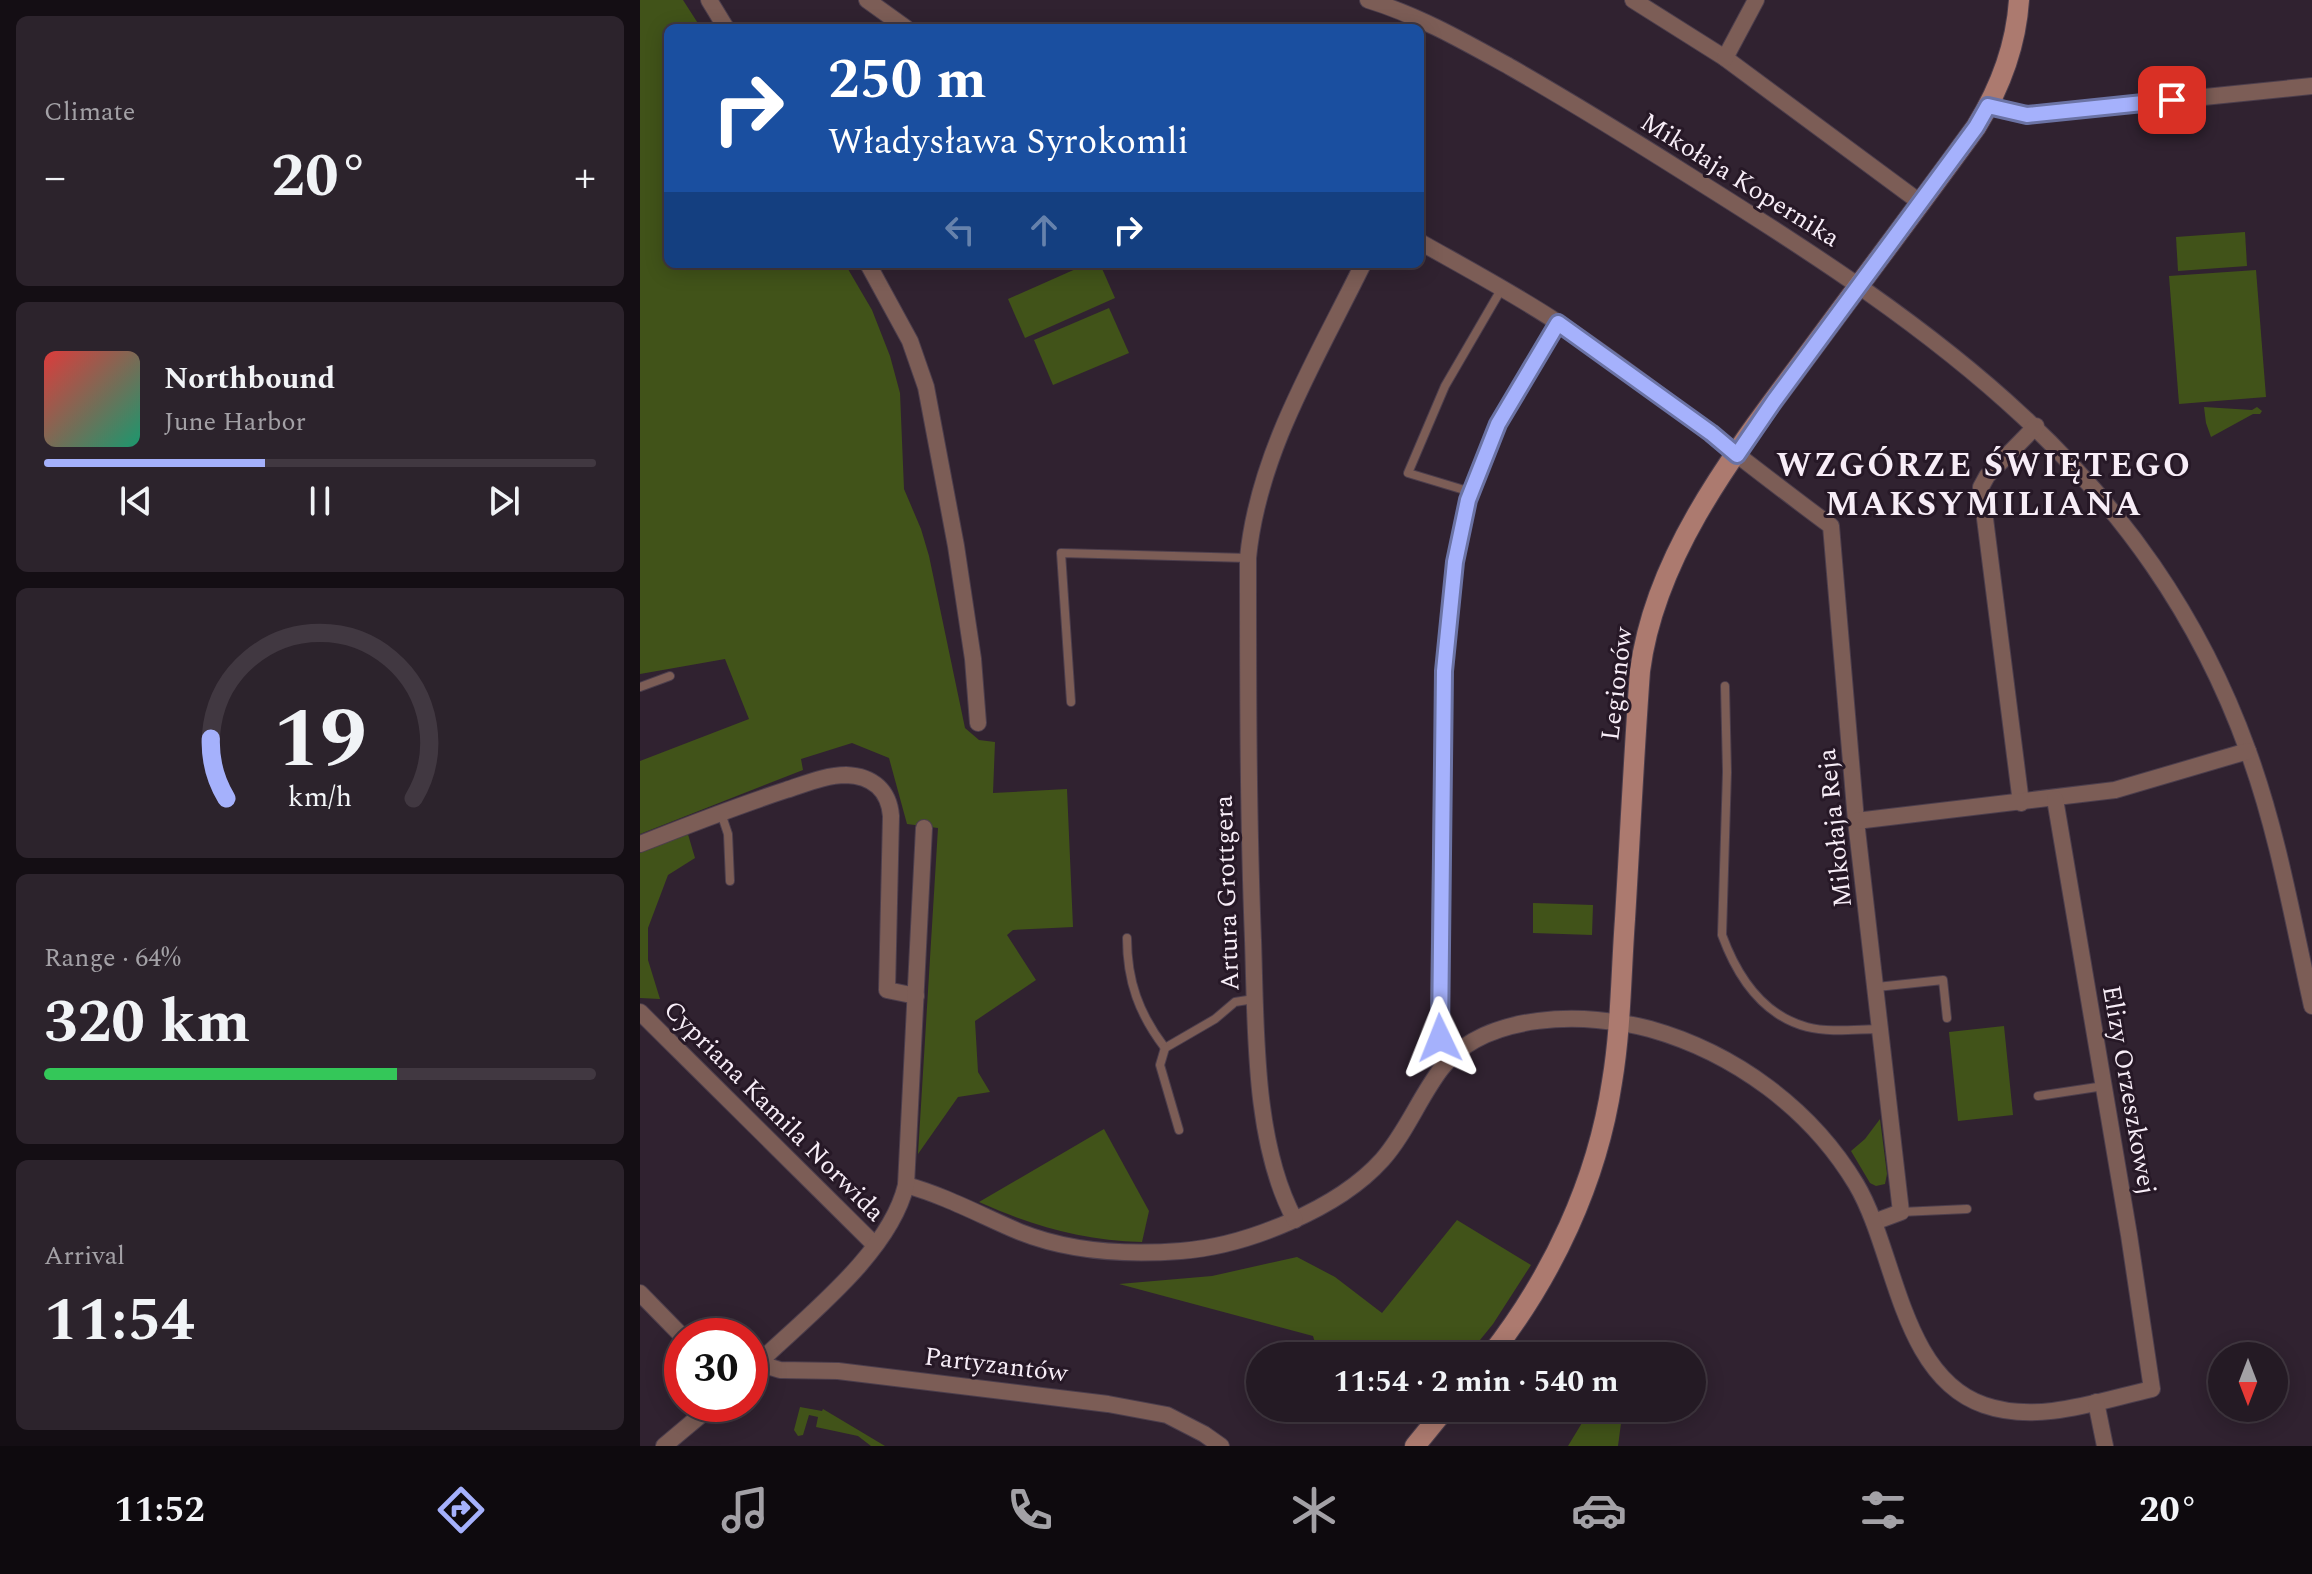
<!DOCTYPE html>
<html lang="en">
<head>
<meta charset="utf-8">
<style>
	body { margin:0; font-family:Spectral,serif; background:#2c232c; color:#f1f3f6; height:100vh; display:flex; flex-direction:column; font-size:30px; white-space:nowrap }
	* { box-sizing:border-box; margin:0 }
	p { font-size:26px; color:#a3a1a6 }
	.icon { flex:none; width:44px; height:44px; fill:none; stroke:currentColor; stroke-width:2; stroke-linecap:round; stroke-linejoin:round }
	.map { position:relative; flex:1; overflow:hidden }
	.drawer { display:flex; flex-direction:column; gap:16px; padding:16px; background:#140e14; width:640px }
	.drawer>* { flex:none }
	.hud { position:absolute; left:24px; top:24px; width:760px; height:244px; border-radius:12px; box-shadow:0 4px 20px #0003,0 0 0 2px #413841; background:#1a4fa0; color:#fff; overflow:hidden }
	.needle { width:52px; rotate:180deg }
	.fabs { position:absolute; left:1568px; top:1342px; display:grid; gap:16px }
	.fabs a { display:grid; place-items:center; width:80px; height:80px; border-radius:50%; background:#241a24; box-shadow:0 4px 20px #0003,0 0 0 2px #413841; font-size:40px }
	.speed { position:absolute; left:24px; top:1318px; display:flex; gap:16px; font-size:40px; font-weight:700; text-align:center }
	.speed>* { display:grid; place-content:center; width:104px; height:104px; border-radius:50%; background:#241a24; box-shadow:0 4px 20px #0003,0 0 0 2px #413841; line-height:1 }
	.speed .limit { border:12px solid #d22; background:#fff; color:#111 }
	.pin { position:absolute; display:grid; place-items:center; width:68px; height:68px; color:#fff; margin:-34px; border-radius:16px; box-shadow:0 4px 12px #0006 }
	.me { position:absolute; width:88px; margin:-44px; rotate:358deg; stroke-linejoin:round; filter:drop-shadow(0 0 6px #0008) }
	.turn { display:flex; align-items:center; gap:28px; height:168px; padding:0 32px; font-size:36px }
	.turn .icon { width:104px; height:104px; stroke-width:2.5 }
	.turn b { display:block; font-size:56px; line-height:68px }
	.lanes { display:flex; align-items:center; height:76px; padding:0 32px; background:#0003; justify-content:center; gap:40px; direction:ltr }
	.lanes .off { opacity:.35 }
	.big { font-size:60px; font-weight:700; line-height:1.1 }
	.drawer .card { flex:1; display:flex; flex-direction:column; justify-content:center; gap:12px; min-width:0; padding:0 28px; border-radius:12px; background:#2c232c }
	.drawer .dial { align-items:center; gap:0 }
	.dial svg { height:208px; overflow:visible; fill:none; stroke:#413841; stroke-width:7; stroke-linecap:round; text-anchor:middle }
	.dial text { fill:#f1f3f6; stroke:none }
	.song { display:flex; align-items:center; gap:24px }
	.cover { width:96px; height:96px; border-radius:12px; background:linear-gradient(135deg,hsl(0 70% 55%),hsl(160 70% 35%)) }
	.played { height:8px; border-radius:4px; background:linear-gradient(90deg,#a5b1fc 40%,#413841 40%) }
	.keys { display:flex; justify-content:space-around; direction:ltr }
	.heat { display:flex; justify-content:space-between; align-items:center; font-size:44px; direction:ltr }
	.charge { height:12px; border-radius:6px; background:linear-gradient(90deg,#34c759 64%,#413841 0) }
	.trip { position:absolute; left:606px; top:1342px; width:460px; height:80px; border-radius:40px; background:#241a24; box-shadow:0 4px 20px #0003,0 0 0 2px #413841; font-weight:700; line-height:80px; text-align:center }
	.tab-bar { display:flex; height:128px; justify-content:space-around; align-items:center; background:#0e0a0e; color:#a3a1a6 }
	.tab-bar .icon { width:56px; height:56px }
	.tab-bar .current { color:#a5b1fc }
	.tab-bar b { font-size:36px; color:#f1f3f6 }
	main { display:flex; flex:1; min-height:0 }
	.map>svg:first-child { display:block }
	.green { fill:#415319 }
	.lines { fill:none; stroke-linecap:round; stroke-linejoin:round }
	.lane-casing { stroke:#4c3e4c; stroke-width:10 }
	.street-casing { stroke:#4c3e4c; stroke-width:18 }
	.secondary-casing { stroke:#4c3e4c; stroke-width:22 }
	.lane { stroke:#7c5d56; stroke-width:8 }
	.street { stroke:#7c5d56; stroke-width:16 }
	.secondary { stroke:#ac7a6f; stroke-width:20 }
	.route-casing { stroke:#6b73a4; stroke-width:20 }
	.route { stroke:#a5b1fc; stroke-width:14 }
	.labels { text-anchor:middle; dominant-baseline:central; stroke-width:6; stroke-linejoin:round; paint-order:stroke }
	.street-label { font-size:26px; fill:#f7edf7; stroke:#261826 }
	.district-label { font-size:34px; font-weight:bold; letter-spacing:2px; fill:#f7edf7; stroke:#261826 }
</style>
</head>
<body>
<main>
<section class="drawer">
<div class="card"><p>Climate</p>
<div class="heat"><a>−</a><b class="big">20°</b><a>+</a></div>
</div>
<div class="card">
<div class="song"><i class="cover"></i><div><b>Northbound</b><p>June Harbor</p></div></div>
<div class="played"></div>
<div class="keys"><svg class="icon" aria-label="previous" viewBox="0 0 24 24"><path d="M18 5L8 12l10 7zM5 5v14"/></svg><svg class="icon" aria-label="pause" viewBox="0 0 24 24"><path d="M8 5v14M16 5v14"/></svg><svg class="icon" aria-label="next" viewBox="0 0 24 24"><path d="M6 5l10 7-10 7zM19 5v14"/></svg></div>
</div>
<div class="card dial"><svg viewBox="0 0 100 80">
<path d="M14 69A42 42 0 1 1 86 69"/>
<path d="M14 69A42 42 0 0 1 8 46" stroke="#a5b1fc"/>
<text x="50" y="56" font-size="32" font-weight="700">19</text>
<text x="50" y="72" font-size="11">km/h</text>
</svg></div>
<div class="card"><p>Range · 64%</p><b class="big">320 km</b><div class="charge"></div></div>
<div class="card"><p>Arrival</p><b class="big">11:54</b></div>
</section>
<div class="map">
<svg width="1672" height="1446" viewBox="0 0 1672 1446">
	<rect width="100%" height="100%" fill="#302230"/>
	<g class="green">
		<path d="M 0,0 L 43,0 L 61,28 L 28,28 L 28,264 L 205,264 L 232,310 L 250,356 L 260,393 L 264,489 L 281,529 L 289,556 L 325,728 L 339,740 L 355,742 L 353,793 L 427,789 L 433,927 L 373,930 L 367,935 L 396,980 L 335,1021 L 338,1072 L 350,1092 L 318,1097 L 278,1154 L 298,828 L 267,824 L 249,758 L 212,743 L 161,759 L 163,770 L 0,834 L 0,761 L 109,719 L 85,659 L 0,674 Z"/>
		<path d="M 1605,232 L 1607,266 L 1538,271 L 1536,237 Z"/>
		<path d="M 447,264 L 460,264 L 475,298 L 385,338 L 368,299 Z"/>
		<path d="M 1616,270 L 1626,397 L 1539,404 L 1529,276 Z"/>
		<path d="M 469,308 L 489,353 L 413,385 L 394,340 Z"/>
		<path d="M 1564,407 L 1612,410 L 1617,407 L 1622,411 L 1620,414 L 1613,414 L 1571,437 L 1566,423 Z"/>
		<path d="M 47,831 L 55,858 L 28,875 L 8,928 L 8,960 L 20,999 L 0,998 L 0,850 Z"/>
		<path d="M 893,903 L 953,905 L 952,935 L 893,933 Z"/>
		<path d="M 1364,1026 L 1373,1115 L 1318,1121 L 1309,1032 Z"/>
		<path d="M 1240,1119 L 1247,1174 L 1245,1184 L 1236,1186 L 1230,1183 L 1211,1151 L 1225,1139 Z"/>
		<path d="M 464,1129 L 509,1211 L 502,1242 C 442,1240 395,1227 339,1202 Z"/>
		<path d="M 817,1220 L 891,1265 L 853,1324 L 827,1356 L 679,1356 L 673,1336 L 479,1284 L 572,1276 L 657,1257 L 695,1277 L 742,1313 Z"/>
		<path d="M 160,1407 L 182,1411 L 183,1409 L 245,1446 L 231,1446 L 218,1436 L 176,1427 L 178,1417 L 169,1415 L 163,1435 L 158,1436 L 154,1430 Z"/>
		<path d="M 951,1408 L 983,1408 L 978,1446 L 928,1446 Z"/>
	</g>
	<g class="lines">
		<defs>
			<g id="lane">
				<path d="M 831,492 L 768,473 L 805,386 L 862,288"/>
				<path d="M 1085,686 L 1087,772 L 1082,935 C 1097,976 1122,1015 1167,1027 C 1190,1033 1218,1029 1241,1029"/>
				<path d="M 0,687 L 30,676"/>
				<path d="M 431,702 L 421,553 L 608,558"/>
				<path d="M 81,813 L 88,834 L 90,881"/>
				<path d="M 487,938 C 487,981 499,1014 525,1048 L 575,1019 L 595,1002 L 614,999"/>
				<path d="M 1237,987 L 1303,980 L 1307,1018"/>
				<path d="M 525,1048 L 520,1065 L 539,1130"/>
				<path d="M 1398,1096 L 1464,1086"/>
				<path d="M 1261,1212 L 1327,1209"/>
			</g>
			<g id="street">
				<path d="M 69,0 L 86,28"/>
				<path d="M 227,0 L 266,28"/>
				<path d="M 728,0 C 780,16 825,42 872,68 C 933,103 993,140 1053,178 C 1293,328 1508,473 1608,751 C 1638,833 1653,921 1672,1006"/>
				<path d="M 993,0 L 1085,58 L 1281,203"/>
				<path d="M 1085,58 L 1116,0"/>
				<path d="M 1348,106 L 1387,115 L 1672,86"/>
				<path d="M 780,242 C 826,268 873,293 917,322 C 1012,385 1100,459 1191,526 L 1216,821 L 1261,1212 L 1234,1222"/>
				<path d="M 228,264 L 270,341 L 286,387 L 316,546 L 333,659 L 338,723"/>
				<path d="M 1381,803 L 1341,487 L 1347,476 L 1396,426"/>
				<path d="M 1216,821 L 1475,790 L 1608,751"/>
				<path d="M 0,844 C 48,825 97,806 146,790 C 165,784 186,775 206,775 C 233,776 249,791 251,816 L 247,990 L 276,996"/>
				<path d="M 0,1012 L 235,1245"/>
				<path d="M 810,1058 L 800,1038 L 799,1000 L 804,671 L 815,562 L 828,500 L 858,424 L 918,323"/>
				<path d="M 266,1185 C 306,1196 342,1216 380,1232 C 430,1252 488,1255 541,1251 C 606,1246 698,1209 742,1160 C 766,1133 779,1098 801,1069 C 845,1011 947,1012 1010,1029 C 1095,1053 1171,1109 1216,1184 C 1256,1251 1260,1376 1344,1405 C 1398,1424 1459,1401 1512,1389 L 1489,1235 L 1415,799"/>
				<path d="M 655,1220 C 613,1143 616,1027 613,940 C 608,813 608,686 608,558 C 618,453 677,358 723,264"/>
				<path d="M 0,1293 L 42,1336"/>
				<path d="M 118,1363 L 140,1370 L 198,1371 L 468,1404 L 527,1415 L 564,1434 L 581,1446"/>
				<path d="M 110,1371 C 160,1321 249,1256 266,1185 L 284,828"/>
				<path d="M 1456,1402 L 1465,1446"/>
				<path d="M 24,1446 L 74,1404"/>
			</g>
			<g id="secondary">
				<path d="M 850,1356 C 912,1277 957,1182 972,1082 C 981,1029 981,973 985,919 C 990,836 994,753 1000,671 C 1016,547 1105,440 1177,342 C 1230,270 1284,199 1336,127 C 1360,88 1376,46 1379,0"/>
				<path d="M 775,1446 L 806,1408"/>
			</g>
		</defs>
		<use href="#lane" class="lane-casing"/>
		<use href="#street" class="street-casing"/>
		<use href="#secondary" class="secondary-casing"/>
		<use href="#lane" class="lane"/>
		<use href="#street" class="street"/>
		<use href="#secondary" class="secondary"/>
	</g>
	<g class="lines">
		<defs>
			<path id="route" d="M 800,1038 L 804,671 L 815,562 L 828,500 L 858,424 L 918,323 L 1071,433 L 1097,455 L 1134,401 L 1336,127 L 1348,106 L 1387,115 L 1532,100"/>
		</defs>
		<use href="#route" class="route-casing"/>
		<use href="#route" class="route"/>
	</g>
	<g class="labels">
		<g class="street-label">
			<text transform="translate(1100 180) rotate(32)">Mikołaja Kopernika</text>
			<text transform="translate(977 684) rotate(-83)">Legionów</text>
			<text transform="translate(1195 828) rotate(-96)">Mikołaja Reja</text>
			<text transform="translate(587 893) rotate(-92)">Artura Grottgera</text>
			<text transform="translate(1489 1090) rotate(80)">Elizy Orzeszkowej</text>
			<text transform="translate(134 1111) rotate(45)">Cypriana Kamila Norwida</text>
			<text transform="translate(356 1365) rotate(7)">Partyzantów</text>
		</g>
		<g class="district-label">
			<text x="1344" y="466">WZGÓRZE ŚWIĘTEGO<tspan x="1344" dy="39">MAKSYMILIANA</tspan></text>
		</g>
	</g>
</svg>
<div class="fabs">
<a><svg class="needle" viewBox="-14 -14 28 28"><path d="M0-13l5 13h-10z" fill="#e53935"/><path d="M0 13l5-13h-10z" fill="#a3a1a6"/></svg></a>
</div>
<div class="speed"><div class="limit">30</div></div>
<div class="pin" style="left:1532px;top:100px;background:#d93025"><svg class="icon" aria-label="arrive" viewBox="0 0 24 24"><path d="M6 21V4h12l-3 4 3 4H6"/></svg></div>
<svg class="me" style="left:800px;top:1038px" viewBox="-20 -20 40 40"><path d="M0-17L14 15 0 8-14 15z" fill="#a5b1fc" stroke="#fff" stroke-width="4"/></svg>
<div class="trip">11:54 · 2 min · 540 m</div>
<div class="hud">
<div class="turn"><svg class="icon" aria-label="right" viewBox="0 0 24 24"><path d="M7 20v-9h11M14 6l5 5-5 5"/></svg><div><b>250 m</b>Władysława Syrokomli</div></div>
<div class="lanes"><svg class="icon off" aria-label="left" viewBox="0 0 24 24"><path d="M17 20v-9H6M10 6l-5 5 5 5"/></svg><svg class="icon off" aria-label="ahead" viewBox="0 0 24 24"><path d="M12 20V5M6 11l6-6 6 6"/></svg><svg class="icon" aria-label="right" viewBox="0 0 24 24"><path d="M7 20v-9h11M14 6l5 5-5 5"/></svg></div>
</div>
</div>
</main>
<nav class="tab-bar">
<b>11:52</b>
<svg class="icon current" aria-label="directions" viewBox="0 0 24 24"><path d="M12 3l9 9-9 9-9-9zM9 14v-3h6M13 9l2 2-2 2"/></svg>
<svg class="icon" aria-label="music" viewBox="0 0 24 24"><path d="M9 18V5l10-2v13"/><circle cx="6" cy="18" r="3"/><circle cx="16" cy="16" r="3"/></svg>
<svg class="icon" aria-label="phone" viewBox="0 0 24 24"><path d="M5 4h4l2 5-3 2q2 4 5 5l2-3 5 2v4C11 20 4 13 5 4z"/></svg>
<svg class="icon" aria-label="climate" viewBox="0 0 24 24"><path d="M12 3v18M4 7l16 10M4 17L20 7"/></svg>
<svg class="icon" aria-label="car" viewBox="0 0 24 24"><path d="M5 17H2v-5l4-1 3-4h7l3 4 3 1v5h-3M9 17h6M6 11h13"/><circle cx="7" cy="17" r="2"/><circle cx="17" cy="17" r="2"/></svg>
<svg class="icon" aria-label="filters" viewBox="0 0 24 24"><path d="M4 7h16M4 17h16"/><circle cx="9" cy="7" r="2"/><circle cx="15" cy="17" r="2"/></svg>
<b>20°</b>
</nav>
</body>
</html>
